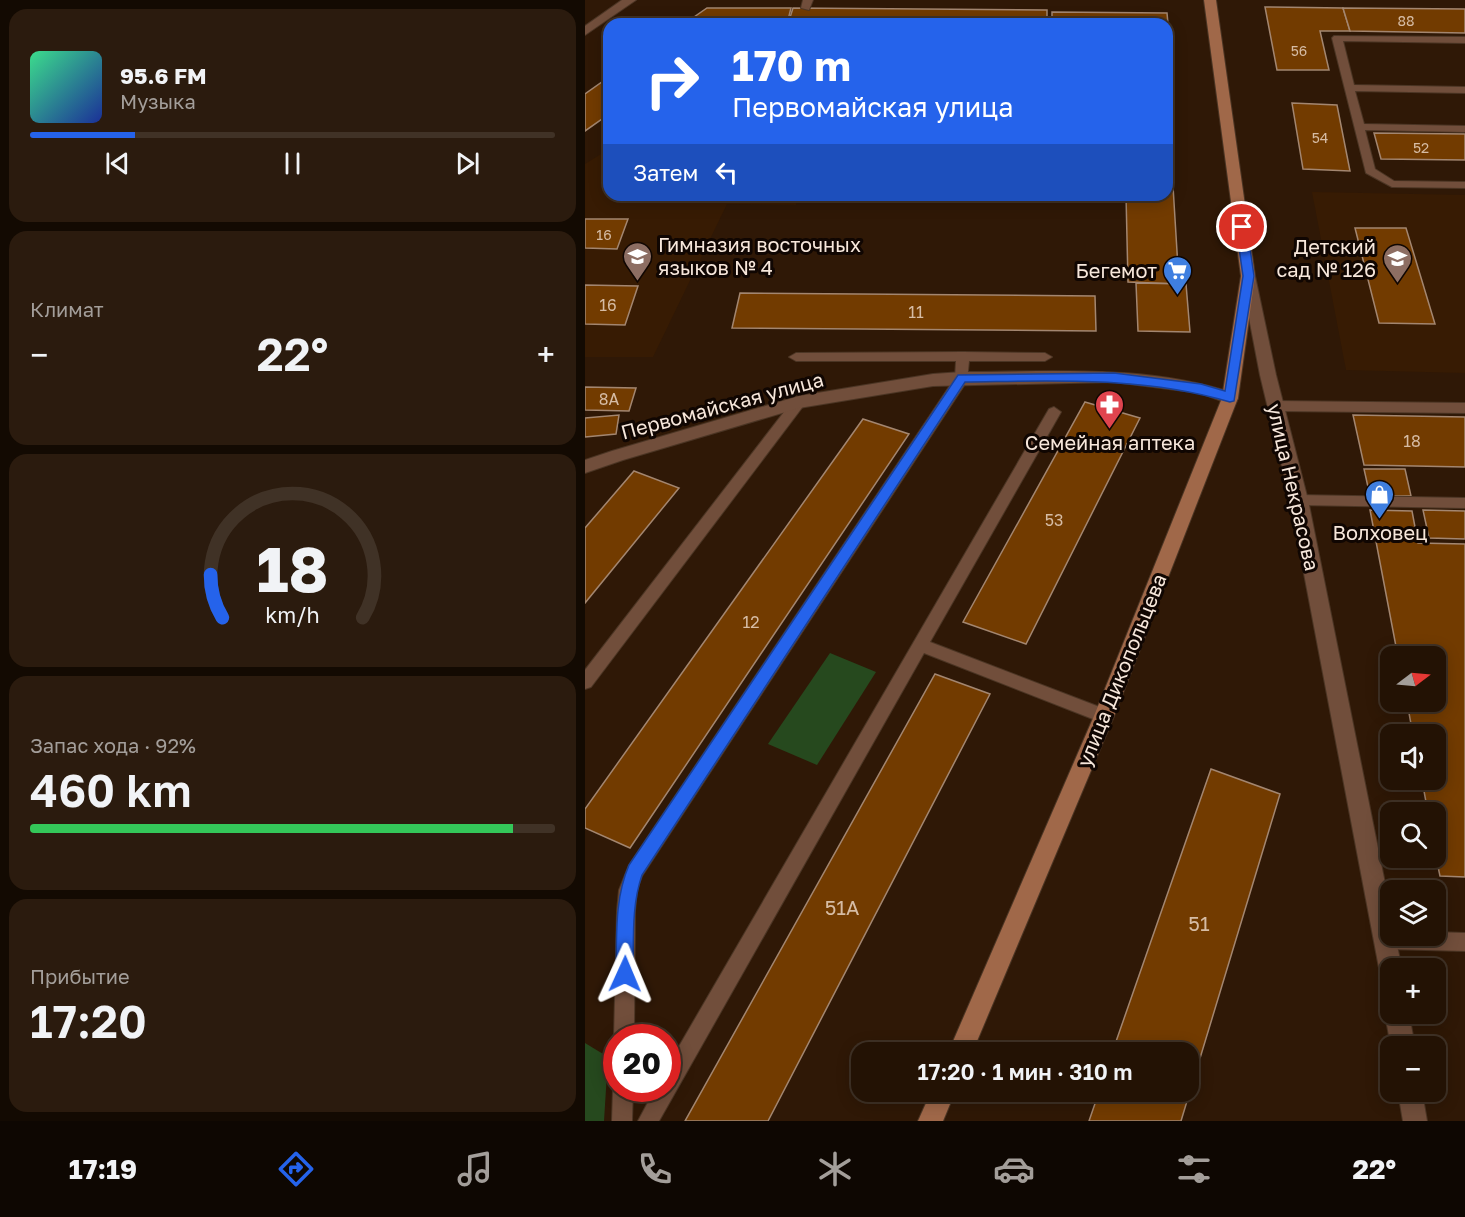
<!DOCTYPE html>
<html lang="ru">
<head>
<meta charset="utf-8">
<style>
	body { margin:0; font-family:"Golos Text",sans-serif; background:#2b1b0e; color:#f1f3f6; height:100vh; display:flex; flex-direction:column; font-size:22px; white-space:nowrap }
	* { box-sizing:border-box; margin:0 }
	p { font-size:20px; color:#a39e9a }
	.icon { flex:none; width:33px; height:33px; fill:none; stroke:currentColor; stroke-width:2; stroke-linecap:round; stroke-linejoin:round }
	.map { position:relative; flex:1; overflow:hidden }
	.panel { display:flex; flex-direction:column; gap:9px; padding:9px; background:#130a02; width:585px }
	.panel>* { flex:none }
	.hud { position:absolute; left:18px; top:18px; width:570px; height:183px; border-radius:18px; box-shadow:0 3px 15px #0003,0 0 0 2px #403226; background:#2563eb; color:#fff; overflow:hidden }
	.needle { width:39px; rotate:74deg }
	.fabs { position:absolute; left:795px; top:646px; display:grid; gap:12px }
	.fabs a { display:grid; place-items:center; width:66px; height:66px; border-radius:12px; background:#231204; box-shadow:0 3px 15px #0003,0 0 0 2px #403226; font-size:30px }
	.speed { position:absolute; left:18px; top:1024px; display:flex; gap:12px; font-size:30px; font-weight:700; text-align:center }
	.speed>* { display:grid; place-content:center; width:78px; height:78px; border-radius:50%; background:#231204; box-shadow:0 3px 15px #0003,0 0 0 2px #403226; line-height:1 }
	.speed .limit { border:9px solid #d22; background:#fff; color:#111 }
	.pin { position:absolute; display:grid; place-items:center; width:51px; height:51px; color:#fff; margin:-26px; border:3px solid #fff; border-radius:50%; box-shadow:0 2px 6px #0007 }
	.me { position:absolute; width:66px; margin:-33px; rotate:1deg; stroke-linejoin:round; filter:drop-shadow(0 0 4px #0008) }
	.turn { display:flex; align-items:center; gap:21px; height:126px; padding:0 30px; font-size:27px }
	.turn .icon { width:78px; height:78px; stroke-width:2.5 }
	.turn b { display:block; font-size:42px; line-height:51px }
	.then { display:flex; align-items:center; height:57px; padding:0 30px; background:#0003; gap:12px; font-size:22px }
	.big { font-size:45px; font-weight:600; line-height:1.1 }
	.panel .tile { flex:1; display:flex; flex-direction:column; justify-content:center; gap:9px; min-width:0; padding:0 21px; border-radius:18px; background:#2b1b0e }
	.panel .dial { align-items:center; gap:0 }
	.dial svg { height:156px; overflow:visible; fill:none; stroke:#403226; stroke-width:7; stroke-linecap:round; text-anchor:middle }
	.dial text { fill:#f1f3f6; stroke:none }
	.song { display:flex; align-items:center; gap:18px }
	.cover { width:72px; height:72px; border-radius:9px; background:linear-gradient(135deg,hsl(150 70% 55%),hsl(230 70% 35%)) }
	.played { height:6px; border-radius:3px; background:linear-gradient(90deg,#2563eb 20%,#403226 20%) }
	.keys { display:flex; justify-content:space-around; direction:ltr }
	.heat { display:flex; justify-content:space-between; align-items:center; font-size:33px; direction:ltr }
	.charge { height:9px; border-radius:4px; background:linear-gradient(90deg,#34c759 92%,#403226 0) }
	.trip { position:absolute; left:266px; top:1042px; width:348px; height:60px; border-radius:18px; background:#231204; box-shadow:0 3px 15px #0003,0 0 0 2px #403226; font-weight:600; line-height:60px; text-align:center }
	.menu { display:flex; height:96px; justify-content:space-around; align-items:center; background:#0e0702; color:#a39e9a }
	.menu .icon { width:42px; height:42px }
	.menu .active { color:#2563eb }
	.menu b { font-size:27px; color:#f1f3f6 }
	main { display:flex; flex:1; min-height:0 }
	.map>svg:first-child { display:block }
	.built { fill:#371b03 }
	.green { fill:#26491e }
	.building { fill:#723b00; stroke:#a38670; stroke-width:1.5 }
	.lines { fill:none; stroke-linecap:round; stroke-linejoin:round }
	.lane-casing { stroke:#4b3524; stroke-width:2 }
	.street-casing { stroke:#4b3524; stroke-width:2 }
	.secondary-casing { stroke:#4b3524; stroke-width:2 }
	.lane { fill:#714e3b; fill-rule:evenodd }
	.street { fill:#714e3b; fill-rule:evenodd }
	.secondary { fill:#a06849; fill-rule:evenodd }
	.route { fill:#2563eb; stroke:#184099; stroke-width:1.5 }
	.labels { text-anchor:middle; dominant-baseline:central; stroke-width:6; stroke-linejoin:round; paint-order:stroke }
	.far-number-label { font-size:14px; fill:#d6bca4 }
	.number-label { font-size:16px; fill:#d6bca4 }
	.poi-label { font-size:20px; fill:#f7e7db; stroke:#100602; text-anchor:end }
	.street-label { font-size:20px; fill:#f7e7db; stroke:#100602 }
	.near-number-label { font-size:20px; fill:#d6bca4 }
</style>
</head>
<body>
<main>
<section class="panel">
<div class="tile">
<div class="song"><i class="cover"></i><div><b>95.6 FM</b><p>Музыка</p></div></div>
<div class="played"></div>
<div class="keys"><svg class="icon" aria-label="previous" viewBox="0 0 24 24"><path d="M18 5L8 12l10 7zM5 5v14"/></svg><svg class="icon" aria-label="pause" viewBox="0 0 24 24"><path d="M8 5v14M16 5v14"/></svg><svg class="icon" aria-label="next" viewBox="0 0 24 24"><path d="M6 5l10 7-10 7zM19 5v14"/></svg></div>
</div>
<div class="tile"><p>Климат</p>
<div class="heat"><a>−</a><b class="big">22°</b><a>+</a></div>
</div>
<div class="tile dial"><svg viewBox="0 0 100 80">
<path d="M14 69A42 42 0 1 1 86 69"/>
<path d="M14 69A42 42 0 0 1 8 47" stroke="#2563eb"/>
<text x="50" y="56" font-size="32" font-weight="700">18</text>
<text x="50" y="72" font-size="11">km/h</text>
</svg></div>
<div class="tile"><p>Запас хода · 92%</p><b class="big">460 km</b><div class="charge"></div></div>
<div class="tile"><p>Прибытие</p><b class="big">17:20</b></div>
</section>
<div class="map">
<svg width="880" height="1121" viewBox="0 0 880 1121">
	<rect width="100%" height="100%" fill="#2f1806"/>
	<g class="built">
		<path d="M 24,149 L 24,195 L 213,195 L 211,205 L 142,204 L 68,357 L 0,357 L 0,164 Z"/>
		<path d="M 727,192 L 880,195 L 880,373 L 761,370 Z"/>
	</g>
	<g class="green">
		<path d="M 245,653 L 291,672 L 232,765 L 183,744 Z"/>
		<path d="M 0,1043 L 23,1057 L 19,1121 L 0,1121 Z"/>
	</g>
	<g class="building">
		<path d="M 680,7 L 758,8 L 765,31 L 735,31 L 744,70 L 692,70 Z"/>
		<path d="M 122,8 L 206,8 L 202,24 L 99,24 Z"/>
		<path d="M 208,8 L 462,10 L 462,24 L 203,24 Z"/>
		<path d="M 758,8 L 880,9 L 880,33 L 765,31 Z"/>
		<path d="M 467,12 L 582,13 L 586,56 L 582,56 L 582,24 L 467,24 Z"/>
		<path d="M 24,77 L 24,114 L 0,131 L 0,94 Z"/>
		<path d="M 582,88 L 594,284 L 543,282 L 541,195 L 582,195 Z"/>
		<path d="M 707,103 L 752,105 L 765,171 L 718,169 Z"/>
		<path d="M 789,133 L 880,134 L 880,160 L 796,159 Z"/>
		<path d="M 0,219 L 43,219 L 32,249 L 0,248 Z"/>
		<path d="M 770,228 L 821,228 L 850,324 L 794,323 Z"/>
		<path d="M 551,283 L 601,284 L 605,332 L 553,331 Z"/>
		<path d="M 0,285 L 53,286 L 40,325 L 0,324 Z"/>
		<path d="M 155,293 L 510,296 L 511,331 L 147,328 Z"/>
		<path d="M 0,387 L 51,388 L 44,411 L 0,410 Z"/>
		<path d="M 500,402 L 555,418 L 441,644 L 378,622 Z"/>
		<path d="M 34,415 L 31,434 L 0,437 L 0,418 Z"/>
		<path d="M 768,415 L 880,417 L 880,467 L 779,465 Z"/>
		<path d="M 278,419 L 324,434 L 45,848 L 0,828 L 0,809 Z"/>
		<path d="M 779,469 L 820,469 L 826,496 L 785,496 Z"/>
		<path d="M 49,471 L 94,488 L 0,603 L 0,528 Z"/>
		<path d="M 785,510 L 827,511 L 833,543 L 880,544 L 880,877 L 855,876 L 850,853 L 850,813 L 843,813 L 837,780 L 850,780 L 850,735 L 828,735 L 822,702 L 850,702 L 850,657 L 813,657 Z"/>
		<path d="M 838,510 L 880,511 L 880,539 L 844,538 Z"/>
		<path d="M 350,674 L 405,694 L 183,1121 L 100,1121 Z"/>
		<path d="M 626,769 L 695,794 L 596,1121 L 504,1121 L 514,1092 L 603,1092 L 603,1053 L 527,1053 Z"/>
	</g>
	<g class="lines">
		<defs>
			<g id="lane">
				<path d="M 218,0 L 228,0 L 224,10 L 216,8 Z"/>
				<path d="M 749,36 L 880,37 L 880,43 L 758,41 L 769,85 L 880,87 L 880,93 L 770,91 L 779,124 L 880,126 L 880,132 L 780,130 L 790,169 L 809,181 L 880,182 L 880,188 L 807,187 L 781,173 L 747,38 Z"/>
				<path d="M 378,352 L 460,353 L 467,357 L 460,361 L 384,361 L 382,381 L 57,876 L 52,890 L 50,911 L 49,1038 L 32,1038 L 32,1044 L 29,1038 L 32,911 L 34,890 L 44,865 L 370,378 L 371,361 L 211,361 L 204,357 L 211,353 Z"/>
				<path d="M 214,397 L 219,399 L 221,402 L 219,405 L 6,687 L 0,689 L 0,670 L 209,399 Z"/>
				<path d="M 691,401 L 880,403 L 880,413 L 691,411 L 684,406 Z"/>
				<path d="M 469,407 L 476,412 L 345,642 L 525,711 L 527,716 L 525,721 L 519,723 L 513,721 L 339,653 L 74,1121 L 53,1121 L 70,1089 L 82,1089 L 82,1067 L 464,409 Z"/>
				<path d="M 714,495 L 880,498 L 880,508 L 714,505 L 709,504 L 707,500 L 709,496 Z"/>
				<path d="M 800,931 L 806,931 L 806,936 L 850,936 L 850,932 L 880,933 L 880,951 L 800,949 L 793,947 L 791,940 L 793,933 Z"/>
				<path d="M 31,1082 L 32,1089 L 48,1089 L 47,1121 L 27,1121 L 28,1089 Z"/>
			</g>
			<g id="street">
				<path d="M 37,0 L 51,0 L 0,35 L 0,26 Z"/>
				<path d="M 663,271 L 670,276 L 691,375 L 723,500 L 806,913 L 806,936 L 810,936 L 817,969 L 806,969 L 806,984 L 798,981 L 795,973 L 705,500 L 675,375 L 656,276 Z"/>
				<path d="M 377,372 C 468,372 563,364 651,394 L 653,398 L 651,402 L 645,404 L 615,393 L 529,382 L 348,386 L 214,408 L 38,460 L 0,473 L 0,460 L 27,451 L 214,396 L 348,374 Z"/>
				<path d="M 806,1005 L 806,1014 L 824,1014 L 830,1047 L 806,1047 L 800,1014 Z"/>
				<path d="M 813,1092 L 837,1092 L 842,1121 L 818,1121 Z"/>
			</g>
			<g id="secondary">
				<path d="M 619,0 L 631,0 L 670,276 L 653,398 L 529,716 L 387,1053 L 363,1053 L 509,716 L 637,398 L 656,276 Z"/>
				<path d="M 346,1092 L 370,1092 L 358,1121 L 333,1121 Z"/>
			</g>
		</defs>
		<use href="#lane" class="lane-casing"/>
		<use href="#street" class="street-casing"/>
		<use href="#secondary" class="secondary-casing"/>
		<use href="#lane" class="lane"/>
		<use href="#street" class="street"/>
		<use href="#secondary" class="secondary"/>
	</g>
	<path class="route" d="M 657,223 L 662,227 L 669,276 L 649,401 L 645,402 C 558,376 470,381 380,382 L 57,875 C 46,907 49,941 48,974 L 46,981 L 40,983 L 33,981 L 31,974 C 32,937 29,900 44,865 L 373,375 L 529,373 L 616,384 L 640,391 L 658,276 L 651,227 Z"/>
	<defs>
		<symbol id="school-pin" viewBox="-11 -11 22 30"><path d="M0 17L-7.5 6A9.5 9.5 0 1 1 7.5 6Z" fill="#8d6e63" stroke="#100602"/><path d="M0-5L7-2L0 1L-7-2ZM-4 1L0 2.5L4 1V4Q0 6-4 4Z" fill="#fff"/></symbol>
		<symbol id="supermarket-pin" viewBox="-11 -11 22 30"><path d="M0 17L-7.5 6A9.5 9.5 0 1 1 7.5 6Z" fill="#3f7fe0" stroke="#100602"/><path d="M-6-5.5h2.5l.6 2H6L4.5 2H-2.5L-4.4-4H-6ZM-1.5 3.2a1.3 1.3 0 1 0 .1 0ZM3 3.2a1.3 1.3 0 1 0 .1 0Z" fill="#fff"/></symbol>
		<symbol id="pharmacy-pin" viewBox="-11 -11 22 30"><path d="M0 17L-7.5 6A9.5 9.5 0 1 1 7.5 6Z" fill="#e0444e" stroke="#100602"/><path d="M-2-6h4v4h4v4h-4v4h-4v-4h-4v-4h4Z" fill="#fff"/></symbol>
		<symbol id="shop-pin" viewBox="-11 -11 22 30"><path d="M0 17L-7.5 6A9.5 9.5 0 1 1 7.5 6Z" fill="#3f7fe0" stroke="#100602"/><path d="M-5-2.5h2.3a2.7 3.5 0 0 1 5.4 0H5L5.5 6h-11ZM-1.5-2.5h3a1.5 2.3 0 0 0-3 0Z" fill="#fff"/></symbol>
	</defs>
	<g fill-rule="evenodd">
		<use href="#school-pin" x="36" y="240" width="33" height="45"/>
		<use href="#school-pin" x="796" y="242" width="33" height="45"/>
		<use href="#supermarket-pin" x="576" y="254" width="33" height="45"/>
		<use href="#pharmacy-pin" x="508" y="388" width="33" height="45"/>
		<use href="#shop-pin" x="778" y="478" width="33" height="45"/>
	</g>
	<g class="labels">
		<g class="far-number-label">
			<text x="821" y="20">88</text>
			<text x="714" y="50">56</text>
			<text x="735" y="137">54</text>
			<text x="836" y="147">52</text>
			<text x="19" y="234">16</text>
		</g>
		<g class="number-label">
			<text x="23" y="305">16</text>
			<text x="331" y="312">11</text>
			<text x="24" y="399">8А</text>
			<text x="827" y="441">18</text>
			<text x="469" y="520">53</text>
			<text x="166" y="622">12</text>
		</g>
		<g class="poi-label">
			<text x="73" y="244" text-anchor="start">Гимназия восточных<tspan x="73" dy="23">языков № 4</tspan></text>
			<text x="791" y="246">Детский<tspan x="791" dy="23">сад № 126</tspan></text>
			<text x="572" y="270">Бегемот</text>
			<text x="525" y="442" text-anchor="middle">Семейная аптека</text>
			<text x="795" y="532" text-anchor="middle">Волховец</text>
		</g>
		<g class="street-label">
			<text transform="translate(137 405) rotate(-15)">Первомайская улица</text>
			<text transform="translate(709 487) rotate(77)">улица Некрасова</text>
			<text transform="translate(536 670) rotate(-68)">улица Дикопольцева</text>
		</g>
		<g class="near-number-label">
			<text x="257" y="907">51А</text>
			<text x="614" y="923">51</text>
		</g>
	</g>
</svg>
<div class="fabs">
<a><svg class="needle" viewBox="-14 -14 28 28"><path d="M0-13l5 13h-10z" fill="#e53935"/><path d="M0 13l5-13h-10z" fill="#a39e9a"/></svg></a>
<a><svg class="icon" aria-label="sound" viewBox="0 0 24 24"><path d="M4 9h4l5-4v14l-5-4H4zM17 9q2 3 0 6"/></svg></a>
<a><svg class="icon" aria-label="search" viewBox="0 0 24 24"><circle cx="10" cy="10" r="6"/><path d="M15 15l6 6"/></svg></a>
<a><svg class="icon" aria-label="layers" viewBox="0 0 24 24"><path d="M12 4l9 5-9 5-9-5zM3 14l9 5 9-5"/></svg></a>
<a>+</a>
<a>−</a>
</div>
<div class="speed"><div class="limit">20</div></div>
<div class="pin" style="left:657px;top:227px;background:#d93025"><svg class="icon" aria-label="arrive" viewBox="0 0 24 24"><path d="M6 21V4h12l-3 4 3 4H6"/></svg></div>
<svg class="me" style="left:40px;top:974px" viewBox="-20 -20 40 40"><path d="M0-17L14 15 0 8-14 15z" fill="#2563eb" stroke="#fff" stroke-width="4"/></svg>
<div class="trip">17:20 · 1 мин · 310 m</div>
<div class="hud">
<div class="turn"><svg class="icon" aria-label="right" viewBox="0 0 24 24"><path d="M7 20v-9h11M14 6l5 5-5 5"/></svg><div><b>170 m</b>Первомайская улица</div></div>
<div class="then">Затем<svg class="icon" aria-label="left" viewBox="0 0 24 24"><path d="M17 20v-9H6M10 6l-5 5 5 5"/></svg></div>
</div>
</div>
</main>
<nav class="menu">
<b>17:19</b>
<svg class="icon active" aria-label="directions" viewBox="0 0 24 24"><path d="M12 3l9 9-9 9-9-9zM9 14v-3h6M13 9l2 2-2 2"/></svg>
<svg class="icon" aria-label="music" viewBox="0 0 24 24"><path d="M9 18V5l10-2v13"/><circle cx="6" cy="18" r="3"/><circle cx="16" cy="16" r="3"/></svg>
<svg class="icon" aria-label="phone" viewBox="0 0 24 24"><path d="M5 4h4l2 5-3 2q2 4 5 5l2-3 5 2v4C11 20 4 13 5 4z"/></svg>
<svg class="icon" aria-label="climate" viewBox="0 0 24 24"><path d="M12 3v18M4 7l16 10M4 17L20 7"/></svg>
<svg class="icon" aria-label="car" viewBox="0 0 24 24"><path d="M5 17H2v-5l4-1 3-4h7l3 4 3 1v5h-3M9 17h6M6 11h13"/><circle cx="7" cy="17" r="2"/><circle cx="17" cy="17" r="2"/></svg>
<svg class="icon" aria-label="filters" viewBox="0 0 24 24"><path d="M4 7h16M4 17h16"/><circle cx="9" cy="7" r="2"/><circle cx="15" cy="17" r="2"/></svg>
<b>22°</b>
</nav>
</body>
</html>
